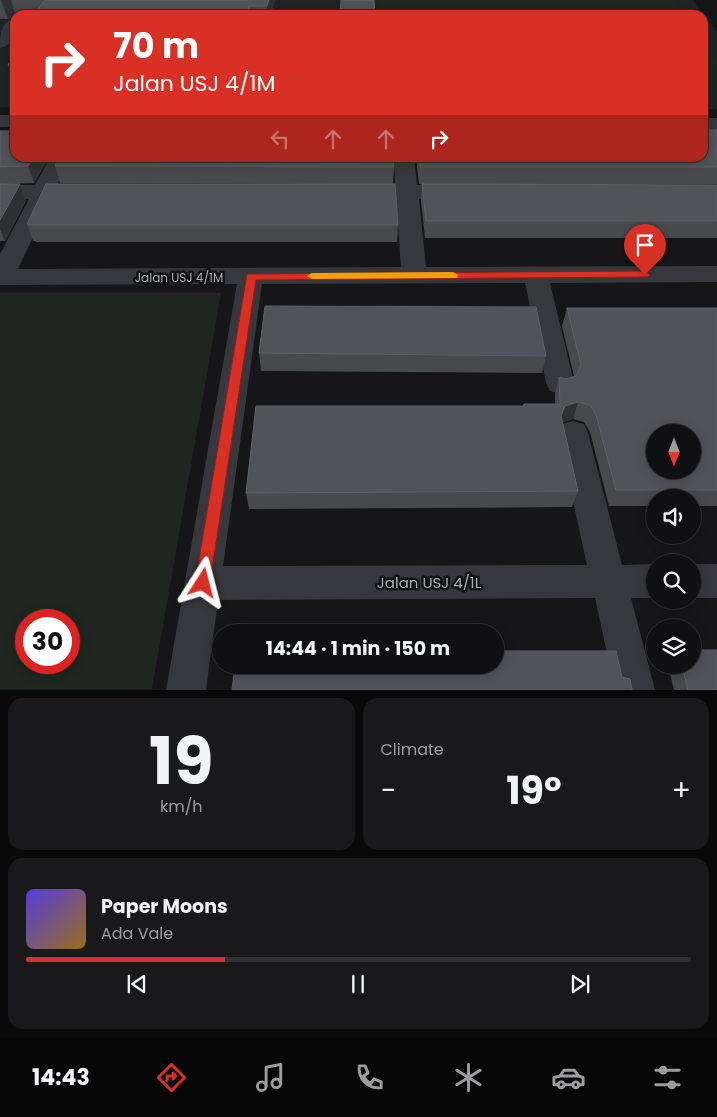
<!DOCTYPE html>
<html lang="en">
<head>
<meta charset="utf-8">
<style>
	body { margin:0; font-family:Poppins,sans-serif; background:#19191b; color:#f1f3f6; height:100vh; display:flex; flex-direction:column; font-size:19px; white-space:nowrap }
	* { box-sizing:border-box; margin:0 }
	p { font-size:16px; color:#9c9d9f }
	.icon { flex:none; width:28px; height:28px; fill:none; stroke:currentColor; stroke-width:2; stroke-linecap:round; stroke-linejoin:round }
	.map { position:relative; height:690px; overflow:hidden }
	.sheet { display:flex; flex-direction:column; gap:8px; padding:8px; background:#09090a; flex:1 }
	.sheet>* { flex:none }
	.banner { position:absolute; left:10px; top:10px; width:698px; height:152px; border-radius:15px; box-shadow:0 2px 12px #0003,0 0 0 1px #303032; background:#d93025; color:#fff; overflow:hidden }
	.needle { width:32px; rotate:180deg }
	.tools { position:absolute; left:646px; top:424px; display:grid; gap:10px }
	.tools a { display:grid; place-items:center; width:55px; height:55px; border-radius:50%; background:#101012; box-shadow:0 2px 12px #0003,0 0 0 1px #303032; font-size:25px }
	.speed { position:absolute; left:15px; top:609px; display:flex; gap:10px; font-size:25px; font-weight:700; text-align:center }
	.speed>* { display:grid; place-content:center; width:65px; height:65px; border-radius:50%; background:#101012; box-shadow:0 2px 12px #0003,0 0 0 1px #303032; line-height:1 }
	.speed .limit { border:8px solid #d22; background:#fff; color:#111 }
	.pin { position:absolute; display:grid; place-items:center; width:42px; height:42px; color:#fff; margin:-51px -21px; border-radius:50% 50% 50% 0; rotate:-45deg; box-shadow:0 0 5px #0007 }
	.pin .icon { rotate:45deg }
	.me { position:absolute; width:55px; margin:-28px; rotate:9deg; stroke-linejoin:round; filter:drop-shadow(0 0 4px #0008) }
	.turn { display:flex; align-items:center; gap:18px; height:105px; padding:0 20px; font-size:22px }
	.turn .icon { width:65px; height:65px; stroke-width:2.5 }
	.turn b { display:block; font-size:35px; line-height:42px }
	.lanes { display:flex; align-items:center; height:48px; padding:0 20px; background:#0003; justify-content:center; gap:25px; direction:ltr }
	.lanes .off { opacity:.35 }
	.big { font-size:38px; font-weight:700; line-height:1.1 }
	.sheet .widget { flex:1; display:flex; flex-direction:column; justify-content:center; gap:8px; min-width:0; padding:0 18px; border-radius:15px; background:#19191b }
	.sheet .dial { align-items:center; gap:0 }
	.dial b { font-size:65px; line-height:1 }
	.song { display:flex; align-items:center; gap:15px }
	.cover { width:60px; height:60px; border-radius:8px; background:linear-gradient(135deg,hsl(250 70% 55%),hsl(40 70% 35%)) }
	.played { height:5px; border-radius:2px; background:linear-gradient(90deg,#d93025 30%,#303032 30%) }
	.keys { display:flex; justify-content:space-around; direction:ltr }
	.heat { display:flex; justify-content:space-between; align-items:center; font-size:28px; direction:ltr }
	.sheet .tiles { flex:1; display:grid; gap:8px; grid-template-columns:1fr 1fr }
	.widget:last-child { grid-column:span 2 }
	.trip { position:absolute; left:212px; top:624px; width:292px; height:50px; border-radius:25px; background:#101012; box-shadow:0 2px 12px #0003,0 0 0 1px #303032; font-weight:700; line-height:50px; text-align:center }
	.tab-bar { display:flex; height:80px; justify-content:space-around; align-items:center; background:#060607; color:#9c9d9f }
	.tab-bar .icon { width:35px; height:35px }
	.tab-bar .current { color:#d93025 }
	.tab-bar b { font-size:22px; color:#f1f3f6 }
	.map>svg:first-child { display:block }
	.built { fill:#222225 }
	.green { fill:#1e261f; fill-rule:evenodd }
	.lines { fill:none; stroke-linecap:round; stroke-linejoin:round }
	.minor { fill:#37383d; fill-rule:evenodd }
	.wall { fill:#47494d }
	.shaded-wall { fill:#2f3033 }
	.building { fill:#525359; stroke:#5f6168; fill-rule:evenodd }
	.route { fill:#d93025; stroke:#8d1f18 }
	.slow { fill:#f59e0b }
	.labels { text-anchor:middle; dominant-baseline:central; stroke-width:5; stroke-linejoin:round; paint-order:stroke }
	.street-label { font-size:12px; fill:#a8adb8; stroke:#111113 }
	.near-street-label { font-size:15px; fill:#a8adb8; stroke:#111113 }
</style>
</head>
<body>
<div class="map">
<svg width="717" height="690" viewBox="0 0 717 690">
	<rect width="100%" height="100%" fill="#161618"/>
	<path class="built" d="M 0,0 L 693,0 L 717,32 L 717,109 L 703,109 L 702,15 L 15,15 L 15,107 L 0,107 Z"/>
	<g class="green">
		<path d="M 378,0 L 674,0 L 685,15 L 379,15 Z"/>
		<path d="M 702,40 L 717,60 L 717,96 L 703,96 Z"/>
		<path d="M 0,293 L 221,293 L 152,689 L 0,689 ZM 26,620 L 69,620 L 69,662 L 26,662 Z"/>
	</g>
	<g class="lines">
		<g class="minor">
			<path d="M 15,18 C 15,31 15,45 0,48 C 0,35 0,22 15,18 Z"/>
			<rect x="0" y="115" width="15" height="12"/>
			<rect x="702" y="118" width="15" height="12"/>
			<path d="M 50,158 L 71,158 L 57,185 L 89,187 L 92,192 L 89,197 L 81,199 L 51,199 L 18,269 L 401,267 L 396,199 L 359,199 L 351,197 L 348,192 L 351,187 L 359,185 L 395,185 L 394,158 L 414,158 L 417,185 L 458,185 L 466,187 L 469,192 L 466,197 L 458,199 L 419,199 L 426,267 L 717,266 L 717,282 L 550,283 L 574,383 L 570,391 L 560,394 L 550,391 L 546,383 L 525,283 L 262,284 L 223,566 L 587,565 L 558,433 L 562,424 L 573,421 L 584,424 L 588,433 L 622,565 L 655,564 L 655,598 L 631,598 L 655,690 L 615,690 L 595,598 L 218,600 L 206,690 L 166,690 L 237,284 L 0,285 L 0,254 L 29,199 L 0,199 L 0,185 L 35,185 Z"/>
			<rect x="692" y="564" width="25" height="34"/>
		</g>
	</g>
	<g class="wall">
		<path d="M 0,0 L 275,0 L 271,15 L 15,15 L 14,10 L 11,14 L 12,17 L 8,19 L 0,19 Z"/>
		<path d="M 15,54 L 15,87 L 8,65 Z"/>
		<path d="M 717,130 L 717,184 L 426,184 L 717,185 L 717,238 L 425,238 L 421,201 L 422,184 L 419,184 L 416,158 L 702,158 Z"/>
		<path d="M 0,131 L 49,158 L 34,183 L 0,184 Z"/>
		<path d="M 55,166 L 394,167 L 393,184 L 398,225 L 397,242 L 36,242 L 35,241 L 33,241 L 27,224 L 382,184 L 60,183 Z"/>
		<path d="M 0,184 L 20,184 L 26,201 L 5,241 L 0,241 Z"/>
		<path d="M 567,308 L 717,308 L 717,506 L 692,506 L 692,498 L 655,498 L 655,506 L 609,506 L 590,432 L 584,422 L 573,419 L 563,422 L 578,491 L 572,507 L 249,509 L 246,493 L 523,406 L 524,404 L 555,404 L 555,394 L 559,377 L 566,379 L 574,376 L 562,326 Z"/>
		<path d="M 259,353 L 546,356 L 542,373 L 261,371 Z"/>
		<path d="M 668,665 L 692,665 L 717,690 L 674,690 Z"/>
	</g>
	<g class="shaded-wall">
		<path d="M 1,0 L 11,0 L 14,10 L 11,14 L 12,17 L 8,19 Z"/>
		<path d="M 269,0 L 275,0 L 271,15 L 268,15 L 267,6 Z"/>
		<path d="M 249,6 L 250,15 L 248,15 L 248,13 Z"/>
		<path d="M 34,158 L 49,158 L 34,183 L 28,166 Z"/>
		<path d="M 20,184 L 26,201 L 5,241 L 0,229 L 0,220 Z"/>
		<path d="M 578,402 L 573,419 L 560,423 L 561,416 L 565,406 Z"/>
	</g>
	<g class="building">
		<path d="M 45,0 L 269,0 L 267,6 L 249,6 L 248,13 L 202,13 L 201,15 L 34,15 Z"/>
		<path d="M 341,0 L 374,0 L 375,15 L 340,15 Z"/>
		<path d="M 15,54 L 15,65 L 8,65 Z"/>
		<path d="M 702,130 L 717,130 L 717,167 L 420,167 L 419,158 L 702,158 Z"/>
		<path d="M 0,131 L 15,131 L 15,158 L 34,158 L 28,166 L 0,167 Z"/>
		<path d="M 59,158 L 393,158 L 394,167 L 55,166 Z"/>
		<path d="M 0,184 L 20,184 L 0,220 Z"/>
		<path d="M 46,184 L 395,184 L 398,225 L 29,225 L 30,224 L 27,224 Z"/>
		<path d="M 422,184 L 717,185 L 717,221 L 426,221 Z"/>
		<path d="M 265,306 L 536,307 L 546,356 L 259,353 Z"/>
		<path d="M 567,308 L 717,308 L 717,490 L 616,490 L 596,415 L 590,405 L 578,402 L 565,406 L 561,416 L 578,491 L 246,493 L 256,406 L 524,406 L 524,404 L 560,404 L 559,377 L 566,379 L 576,376 L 581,365 ZM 655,432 L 692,432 L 692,470 L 655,470 Z"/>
		<path d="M 692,650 L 717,650 L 717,690 L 688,690 L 682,665 L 692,665 Z"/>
		<path d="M 496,651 L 616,651 L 622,677 L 630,679 L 632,690 L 232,690 L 235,665 L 496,665 Z"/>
	</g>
	<path class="route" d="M 645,271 L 650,275 L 648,277 L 256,280 L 210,583 L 208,588 L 203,590 L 198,588 L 195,583 L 247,274 Z"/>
	<path class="slow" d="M 453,272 L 458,275 L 457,278 L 312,279 L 307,276 L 312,273 Z"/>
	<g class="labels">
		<g class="street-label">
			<text x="179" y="277">Jalan USJ 4/1M</text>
		</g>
		<g class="near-street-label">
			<text x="429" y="582">Jalan USJ 4/1L</text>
		</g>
	</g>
</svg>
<div class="tools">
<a><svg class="needle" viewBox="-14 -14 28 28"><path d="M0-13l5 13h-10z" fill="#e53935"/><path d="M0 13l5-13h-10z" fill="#9c9d9f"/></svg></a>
<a><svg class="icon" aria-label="sound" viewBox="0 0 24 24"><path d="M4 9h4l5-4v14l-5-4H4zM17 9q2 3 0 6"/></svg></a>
<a><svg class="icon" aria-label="search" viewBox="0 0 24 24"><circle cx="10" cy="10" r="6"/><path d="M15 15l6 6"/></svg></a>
<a><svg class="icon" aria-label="layers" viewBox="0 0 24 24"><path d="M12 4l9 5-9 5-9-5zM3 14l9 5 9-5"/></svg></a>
</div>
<div class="speed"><div class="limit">30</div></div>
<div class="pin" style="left:645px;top:275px;background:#d93025"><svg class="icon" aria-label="arrive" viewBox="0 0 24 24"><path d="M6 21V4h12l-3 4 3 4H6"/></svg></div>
<svg class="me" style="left:203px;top:583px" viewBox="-20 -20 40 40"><path d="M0-17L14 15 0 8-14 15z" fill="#d93025" stroke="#fff" stroke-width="4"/></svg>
<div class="trip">14:44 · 1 min · 150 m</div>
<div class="banner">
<div class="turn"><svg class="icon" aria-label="right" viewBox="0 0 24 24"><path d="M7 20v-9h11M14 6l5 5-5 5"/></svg><div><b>70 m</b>Jalan USJ 4/1M</div></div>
<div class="lanes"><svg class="icon off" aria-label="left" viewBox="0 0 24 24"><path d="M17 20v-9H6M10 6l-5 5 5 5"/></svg><svg class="icon off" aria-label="ahead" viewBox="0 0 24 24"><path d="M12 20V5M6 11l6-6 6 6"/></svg><svg class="icon off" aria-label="ahead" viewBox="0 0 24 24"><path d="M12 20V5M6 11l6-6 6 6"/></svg><svg class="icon" aria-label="right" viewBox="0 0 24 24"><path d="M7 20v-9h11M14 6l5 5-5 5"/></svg></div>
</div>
</div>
<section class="sheet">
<div class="tiles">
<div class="widget dial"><b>19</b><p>km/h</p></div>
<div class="widget"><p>Climate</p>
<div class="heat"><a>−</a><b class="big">19°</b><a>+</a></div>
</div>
<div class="widget">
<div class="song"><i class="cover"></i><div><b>Paper Moons</b><p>Ada Vale</p></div></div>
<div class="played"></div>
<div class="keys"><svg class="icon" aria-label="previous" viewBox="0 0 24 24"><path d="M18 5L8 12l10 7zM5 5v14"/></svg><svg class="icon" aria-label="pause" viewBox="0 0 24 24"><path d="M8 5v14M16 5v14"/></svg><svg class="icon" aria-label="next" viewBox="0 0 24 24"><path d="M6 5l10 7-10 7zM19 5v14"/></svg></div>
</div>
</div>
</section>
<nav class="tab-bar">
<b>14:43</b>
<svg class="icon current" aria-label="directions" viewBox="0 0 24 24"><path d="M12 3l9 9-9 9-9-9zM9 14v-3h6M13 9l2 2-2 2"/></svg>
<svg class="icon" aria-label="music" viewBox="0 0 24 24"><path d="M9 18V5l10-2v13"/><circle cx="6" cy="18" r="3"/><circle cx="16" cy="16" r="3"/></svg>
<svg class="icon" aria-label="phone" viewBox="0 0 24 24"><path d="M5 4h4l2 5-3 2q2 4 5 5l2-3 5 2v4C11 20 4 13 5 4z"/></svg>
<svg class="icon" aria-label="climate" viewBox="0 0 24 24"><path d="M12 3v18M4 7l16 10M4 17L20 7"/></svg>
<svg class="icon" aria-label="car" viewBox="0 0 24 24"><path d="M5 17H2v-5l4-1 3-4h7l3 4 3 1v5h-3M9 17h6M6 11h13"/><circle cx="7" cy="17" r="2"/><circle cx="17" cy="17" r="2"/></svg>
<svg class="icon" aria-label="filters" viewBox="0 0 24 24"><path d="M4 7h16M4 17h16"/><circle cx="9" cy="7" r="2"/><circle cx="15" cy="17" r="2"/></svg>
</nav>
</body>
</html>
